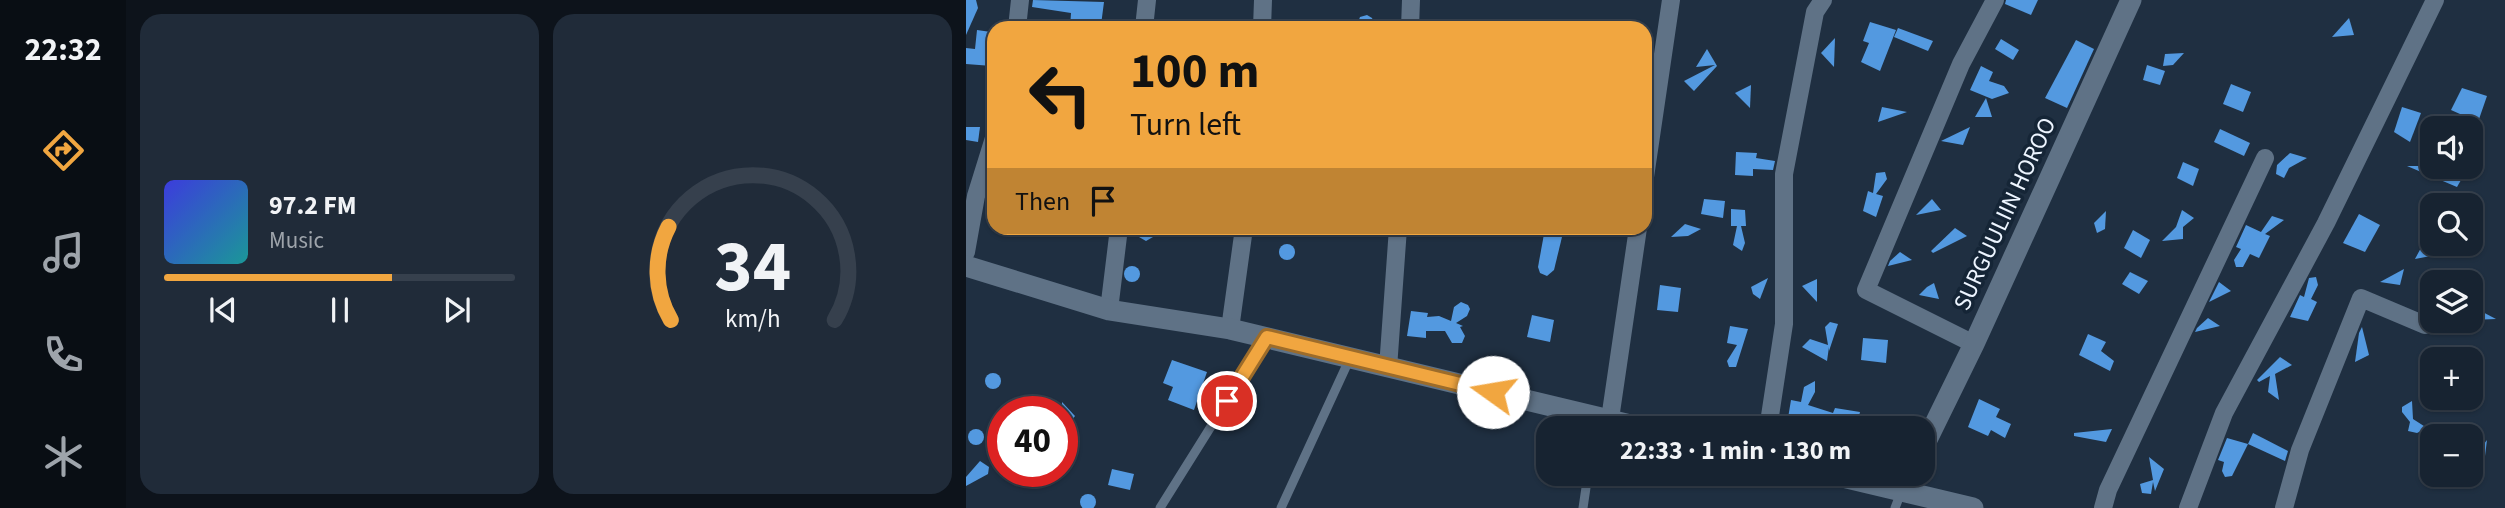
<!DOCTYPE html>
<html lang="en">
<head>
<meta charset="utf-8">
<style>
	body { margin:0; font-family:"Source Sans 3",sans-serif; background:#202b39; color:#f1f3f6; height:100vh; display:flex; flex-direction:column; font-size:26px; white-space:nowrap }
	* { box-sizing:border-box; margin:0 }
	p { font-size:23px; color:#9ea4ab }
	.icon { flex:none; width:38px; height:38px; fill:none; stroke:currentColor; stroke-width:2; stroke-linecap:round; stroke-linejoin:round }
	.map { position:relative; flex:1; overflow:hidden }
	.panel { display:flex; flex-direction:column; gap:14px; padding:14px; background:#0d131b; width:840px }
	.panel>* { flex:none }
	.guide { position:absolute; left:21px; top:21px; width:665px; height:214px; border-radius:21px; box-shadow:0 2px 5px #0004,0 0 0 2px #36404d; background:#f1a640; color:#111; overflow:hidden }
	.fabs { position:absolute; left:1454px; top:116px; display:grid; gap:14px }
	.fabs a { display:grid; place-items:center; width:63px; height:63px; border-radius:14px; background:#172331; box-shadow:0 2px 5px #0004,0 0 0 2px #36404d; font-size:35px }
	.speed { position:absolute; left:21px; top:396px; display:flex; gap:14px; font-size:35px; font-weight:700; text-align:center }
	.speed>* { display:grid; place-content:center; width:91px; height:91px; border-radius:50%; background:#172331; box-shadow:0 2px 5px #0004,0 0 0 2px #36404d; line-height:1 }
	.speed .limit { border:10px solid #d22; background:#fff; color:#111 }
	.pin { position:absolute; display:grid; place-items:center; width:60px; height:60px; color:#fff; margin:-30px; border:4px solid #fff; border-radius:50%; box-shadow:0 2px 7px #0007 }
	.me { position:absolute; width:77px; margin:-38px; rotate:283deg; stroke-linejoin:round; filter:drop-shadow(0 0 5px #0008) }
	.turn { display:flex; align-items:center; gap:24px; height:147px; padding:0 28px; font-size:32px }
	.turn .icon { width:91px; height:91px; stroke-width:2.5 }
	.turn b { display:block; font-size:49px; line-height:60px }
	.then { display:flex; align-items:center; height:66px; padding:0 28px; background:#0003; gap:14px; font-size:26px }
	.panel .tile { flex:1; display:flex; flex-direction:column; justify-content:center; gap:10px; min-width:0; padding:0 24px; border-radius:21px; background:#202b39 }
	.panel .dial { align-items:center; gap:0 }
	.dial svg { height:182px; overflow:visible; fill:none; stroke:#36404d; stroke-width:7; stroke-linecap:round; text-anchor:middle }
	.dial text { fill:#f1f3f6; stroke:none }
	.song { display:flex; align-items:center; gap:21px }
	.cover { width:84px; height:84px; border-radius:10px; background:linear-gradient(135deg,hsl(240 70% 55%),hsl(180 70% 35%)) }
	.played { height:7px; border-radius:4px; background:linear-gradient(90deg,#f1a640 65%,#36404d 65%) }
	.keys { display:flex; justify-content:space-around; direction:ltr }
	.panel .tiles { flex:1; display:grid; gap:14px; grid-template-columns:repeat(2,1fr) }
	.trip { position:absolute; left:570px; top:416px; width:399px; height:70px; border-radius:21px; background:#172331; box-shadow:0 2px 5px #0004,0 0 0 2px #36404d; font-weight:700; line-height:70px; text-align:center }
	main { display:flex; flex:1; min-height:0 }
	.menu { display:flex; flex-direction:column; width:126px; justify-content:space-around; align-items:center; background:#090e14; color:#9ea4ab }
	.menu .icon { width:49px; height:49px }
	.menu .on { color:#f1a640 }
	.menu b { font-size:32px; color:#f1f3f6 }
	.map>svg:first-child { display:block }
	.building { fill:#5399e0 }
	.lines { fill:none; stroke-linecap:round; stroke-linejoin:round }
	.lane { stroke:#5f7286; stroke-width:9 }
	.street { stroke:#5f7286; stroke-width:18 }
	.secondary { stroke:#5f7286; stroke-width:21 }
	.route-casing { stroke:#9d6c2a; stroke-width:18 }
	.route { stroke:#f1a640; stroke-width:12 }
	.labels { text-anchor:middle; dominant-baseline:central; stroke-width:7; stroke-linejoin:round; paint-order:stroke }
	.street-label { font-size:24px; fill:#edf5ff; stroke:#152536 }
</style>
</head>
<body>
<main>
<nav class="menu">
<b>22:32</b>
<svg class="icon on" aria-label="directions" viewBox="0 0 24 24"><path d="M12 3l9 9-9 9-9-9zM9 14v-3h6M13 9l2 2-2 2"/></svg>
<svg class="icon" aria-label="music" viewBox="0 0 24 24"><path d="M9 18V5l10-2v13"/><circle cx="6" cy="18" r="3"/><circle cx="16" cy="16" r="3"/></svg>
<svg class="icon" aria-label="phone" viewBox="0 0 24 24"><path d="M5 4h4l2 5-3 2q2 4 5 5l2-3 5 2v4C11 20 4 13 5 4z"/></svg>
<svg class="icon" aria-label="climate" viewBox="0 0 24 24"><path d="M12 3v18M4 7l16 10M4 17L20 7"/></svg>
</nav>
<section class="panel">
<div class="tiles">
<div class="tile">
<div class="song"><i class="cover"></i><div><b>97.2 FM</b><p>Music</p></div></div>
<div class="played"></div>
<div class="keys"><svg class="icon" aria-label="previous" viewBox="0 0 24 24"><path d="M18 5L8 12l10 7zM5 5v14"/></svg><svg class="icon" aria-label="pause" viewBox="0 0 24 24"><path d="M8 5v14M16 5v14"/></svg><svg class="icon" aria-label="next" viewBox="0 0 24 24"><path d="M6 5l10 7-10 7zM19 5v14"/></svg></div>
</div>
<div class="tile dial"><svg viewBox="0 0 100 80">
<path d="M14 69A42 42 0 1 1 86 69"/>
<path d="M14 69A42 42 0 0 1 13 28" stroke="#f1a640"/>
<text x="50" y="56" font-size="32" font-weight="700">34</text>
<text x="50" y="72" font-size="11">km/h</text>
</svg></div>
</div>
</section>
<div class="map">
<svg width="1539" height="508" viewBox="0 0 1539 508">
	<rect width="100%" height="100%" fill="#1f2f41"/>
	<g class="building">
		<path d="M 0,0 L 10,0 L 12,8 L 0,35 Z"/>
		<path d="M 67,0 L 138,2 L 135,25 L 120,24 L 120,28 L 104,28 L 105,13 L 66,7 Z"/>
		<path d="M 1040,0 L 1072,0 L 1065,15 L 1039,4 Z"/>
		<path d="M 401,15 L 406,18 L 410,28 L 390,28 L 394,17 Z"/>
		<path d="M 1383,18 L 1388,35 L 1366,37 Z"/>
		<path d="M 904,22 L 930,30 L 914,71 L 895,62 L 903,43 L 897,41 Z"/>
		<path d="M 932,28 L 967,41 L 962,51 L 928,37 Z"/>
		<path d="M 11,30 L 25,32 L 23,50 L 27,51 L 26,66 L 0,64 L 0,48 L 9,49 Z"/>
		<path d="M 869,38 L 868,67 L 855,53 Z"/>
		<path d="M 1035,39 L 1053,50 L 1047,60 L 1029,49 Z"/>
		<path d="M 1110,40 L 1128,49 L 1101,108 L 1079,98 Z"/>
		<path d="M 741,49 L 751,66 L 728,91 L 718,81 L 749,65 L 730,67 Z"/>
		<path d="M 1218,53 L 1207,65 L 1197,66 L 1199,54 Z"/>
		<path d="M 1181,65 L 1199,71 L 1194,85 L 1177,80 Z"/>
		<path d="M 1015,66 L 1027,72 L 1023,81 L 1038,86 L 1043,93 L 1026,99 L 1004,90 Z"/>
		<path d="M 1265,84 L 1285,92 L 1277,112 L 1257,104 Z"/>
		<path d="M 785,85 L 784,108 L 769,93 Z"/>
		<path d="M 1496,88 L 1521,96 L 1512,122 L 1485,110 Z"/>
		<path d="M 1020,98 L 1026,117 L 1009,117 Z"/>
		<path d="M 916,107 L 941,112 L 912,122 Z"/>
		<path d="M 1436,107 L 1455,113 L 1444,142 L 1428,132 Z"/>
		<path d="M 0,127 L 14,127 L 12,142 L 0,140 Z"/>
		<path d="M 1004,127 L 997,145 L 975,141 Z"/>
		<path d="M 1254,129 L 1284,143 L 1278,156 L 1248,142 Z"/>
		<path d="M 770,152 L 791,153 L 790,158 L 809,161 L 807,170 L 787,169 L 787,176 L 769,175 Z"/>
		<path d="M 1324,153 L 1341,158 L 1323,168 L 1318,178 L 1310,174 L 1311,165 Z"/>
		<path d="M 1217,162 L 1233,169 L 1227,186 L 1211,178 Z"/>
		<path d="M 1441,166 L 1503,166 L 1491,187 Z"/>
		<path d="M 919,172 L 921,179 L 910,194 L 917,196 L 910,217 L 897,211 L 902,191 L 907,193 L 910,173 Z"/>
		<path d="M 738,199 L 759,201 L 757,218 L 735,214 Z"/>
		<path d="M 966,199 L 975,210 L 950,215 Z"/>
		<path d="M 765,209 L 779,210 L 780,226 L 775,226 L 779,243 L 776,251 L 767,245 L 771,226 L 765,226 Z"/>
		<path d="M 1216,210 L 1228,218 L 1217,227 L 1217,239 L 1196,241 L 1210,227 Z"/>
		<path d="M 1140,211 L 1139,229 L 1131,233 L 1128,223 Z"/>
		<path d="M 1393,214 L 1414,225 L 1399,252 L 1377,243 Z"/>
		<path d="M 1306,216 L 1318,220 L 1299,234 L 1304,236 L 1293,258 L 1284,254 L 1277,267 L 1270,267 L 1268,260 L 1275,249 L 1270,247 L 1280,225 L 1295,232 Z"/>
		<path d="M 719,224 L 735,229 L 722,236 L 705,237 Z"/>
		<path d="M 169,228 L 191,228 L 187,237 L 180,241 L 173,237 Z"/>
		<path d="M 989,228 L 1001,236 L 967,253 L 965,251 Z"/>
		<path d="M 1167,230 L 1184,240 L 1175,258 L 1158,248 Z"/>
		<path d="M 578,234 L 596,237 L 588,270 L 581,276 L 574,273 L 572,267 Z"/>
		<circle cx="321" cy="252" r="8"/>
		<path d="M 1457,244 L 1464,246 L 1470,255 L 1449,259 Z"/>
		<path d="M 934,252 L 946,260 L 922,266 L 924,261 Z"/>
		<circle cx="166" cy="274" r="8"/>
		<path d="M 1438,269 L 1434,285 L 1414,282 Z"/>
		<path d="M 1164,272 L 1182,281 L 1173,294 L 1156,284 Z"/>
		<path d="M 1350,277 L 1352,285 L 1345,299 L 1351,302 L 1342,321 L 1324,317 L 1334,295 L 1338,297 L 1343,278 Z"/>
		<path d="M 802,278 L 794,299 L 787,294 L 785,287 Z"/>
		<path d="M 851,279 L 851,302 L 836,286 Z"/>
		<path d="M 1253,282 L 1265,291 L 1243,302 Z"/>
		<path d="M 968,283 L 973,299 L 953,295 L 961,287 Z"/>
		<path d="M 694,285 L 715,288 L 712,312 L 691,310 Z"/>
		<path d="M 495,302 L 502,305 L 504,309 L 501,316 L 490,323 L 497,326 L 494,327 L 499,336 L 496,343 L 486,343 L 479,331 L 460,331 L 460,338 L 441,336 L 445,311 L 462,313 L 461,317 L 473,316 L 485,321 L 488,307 Z"/>
		<path d="M 1509,308 L 1530,319 L 1505,320 Z"/>
		<path d="M 566,315 L 588,320 L 584,342 L 561,337 Z"/>
		<path d="M 1242,318 L 1254,326 L 1229,332 L 1231,328 Z"/>
		<path d="M 864,322 L 872,324 L 863,351 L 863,347 L 861,361 L 836,347 L 844,339 L 862,345 L 859,327 Z"/>
		<path d="M 764,326 L 782,329 L 770,367 L 763,367 L 761,361 L 771,345 L 761,343 Z"/>
		<path d="M 1396,327 L 1403,355 L 1389,362 L 1393,333 Z"/>
		<path d="M 1122,334 L 1140,342 L 1135,351 L 1148,361 L 1144,371 L 1113,355 Z"/>
		<path d="M 897,338 L 922,340 L 920,363 L 895,360 Z"/>
		<path d="M 1314,357 L 1326,365 L 1309,374 L 1313,400 L 1302,392 L 1304,376 L 1293,382 L 1291,380 Z"/>
		<path d="M 206,360 L 241,372 L 228,410 L 202,400 L 207,387 L 197,383 Z"/>
		<circle cx="27" cy="381" r="8"/>
		<path d="M 849,381 L 849,392 L 842,405 L 867,413 L 869,408 L 894,412 L 890,429 L 865,425 L 838,414 L 835,422 L 822,418 L 825,400 L 835,402 L 838,387 Z"/>
		<path d="M 1013,399 L 1034,409 L 1030,417 L 1045,424 L 1039,438 L 1025,430 L 1022,436 L 1002,427 Z"/>
		<path d="M 1446,401 L 1447,419 L 1461,428 L 1451,433 L 1442,431 L 1444,422 L 1436,412 L 1436,407 Z"/>
		<path d="M 96,402 L 109,416 L 96,434 Z"/>
		<circle cx="10" cy="437" r="8"/>
		<path d="M 1146,429 L 1140,442 L 1108,436 L 1108,433 Z"/>
		<path d="M 1287,433 L 1322,451 L 1319,461 L 1282,444 Z"/>
		<path d="M 1261,438 L 1282,444 L 1266,476 L 1259,477 L 1256,471 L 1258,462 L 1252,460 Z"/>
		<path d="M 1521,440 L 1519,456 L 1516,464 L 1507,458 Z"/>
		<path d="M 1183,457 L 1198,469 L 1189,491 L 1187,482 L 1185,494 L 1176,493 L 1174,484 L 1187,480 Z"/>
		<path d="M 14,461 L 23,467 L 22,474 L 0,486 L 0,477 Z"/>
		<path d="M 146,469 L 168,474 L 164,490 L 142,485 Z"/>
		<circle cx="122" cy="502" r="8"/>
	</g>
	<g class="lines">
		<g class="lane">
			<path d="M 194,508 L 301,337"/>
			<path d="M 315,508 L 384,358"/>
			<path d="M 617,508 L 622,474"/>
			<path d="M 929,508 L 936,490"/>
		</g>
		<g class="street">
			<path d="M 51,28 L 54,0"/>
			<path d="M 178,28 L 181,0"/>
			<path d="M 296,28 L 297,0"/>
			<path d="M 444,28 L 445,0"/>
			<path d="M 679,177 L 705,0"/>
			<path d="M 0,252 L 10,196 L 28,138"/>
			<path d="M 143,310 L 153,228"/>
			<path d="M 264,329 L 278,228"/>
			<path d="M 1008,344 L 900,290 L 995,64 L 1029,0"/>
			<path d="M 422,368 L 432,228"/>
			<path d="M 644,419 L 672,228"/>
			<path d="M 802,429 L 818,324 L 818,174 L 849,12 L 857,0"/>
			<path d="M 1137,508 L 1142,490 L 1299,158"/>
			<path d="M 1222,508 L 1258,413 L 1360,223 L 1469,0"/>
			<path d="M 1318,508 L 1334,450 L 1395,298 L 1459,325"/>
		</g>
		<g class="secondary">
			<path d="M 0,266 L 143,310 L 264,329 L 681,429"/>
			<path d="M 957,448 L 1008,344 L 1165,0"/>
			<path d="M 864,474 L 1007,508"/>
		</g>
	</g>
	<g class="lines">
		<defs>
			<path id="route" d="M 261,401 L 301,337 L 527,392"/>
		</defs>
		<use href="#route" class="route-casing"/>
		<use href="#route" class="route"/>
	</g>
	<g class="labels">
		<g class="street-label">
			<text transform="translate(1039 214) rotate(-65)">SURGUULIIN HOROO</text>
		</g>
	</g>
</svg>
<div class="fabs">
<a><svg class="icon" aria-label="sound" viewBox="0 0 24 24"><path d="M4 9h4l5-4v14l-5-4H4zM17 9q2 3 0 6"/></svg></a>
<a><svg class="icon" aria-label="search" viewBox="0 0 24 24"><circle cx="10" cy="10" r="6"/><path d="M15 15l6 6"/></svg></a>
<a><svg class="icon" aria-label="layers" viewBox="0 0 24 24"><path d="M12 4l9 5-9 5-9-5zM3 14l9 5 9-5"/></svg></a>
<a>+</a>
<a>−</a>
</div>
<div class="speed"><div class="limit">40</div></div>
<div class="pin" style="left:261px;top:401px;background:#d93025"><svg class="icon" aria-label="arrive" viewBox="0 0 24 24"><path d="M6 21V4h12l-3 4 3 4H6"/></svg></div>
<svg class="me" style="left:527px;top:392px" viewBox="-20 -20 40 40"><circle r="19" fill="#fff"/><path d="M0-13L10 11 0 6-10 11z" fill="#f1a640"/></svg>
<div class="trip">22:33 · 1 min · 130 m</div>
<div class="guide">
<div class="turn"><svg class="icon" aria-label="left" viewBox="0 0 24 24"><path d="M17 20v-9H6M10 6l-5 5 5 5"/></svg><div><b>100 m</b>Turn left</div></div>
<div class="then">Then<svg class="icon" aria-label="arrive" viewBox="0 0 24 24"><path d="M6 21V4h12l-3 4 3 4H6"/></svg></div>
</div>
</div>
</main>
</body>
</html>
